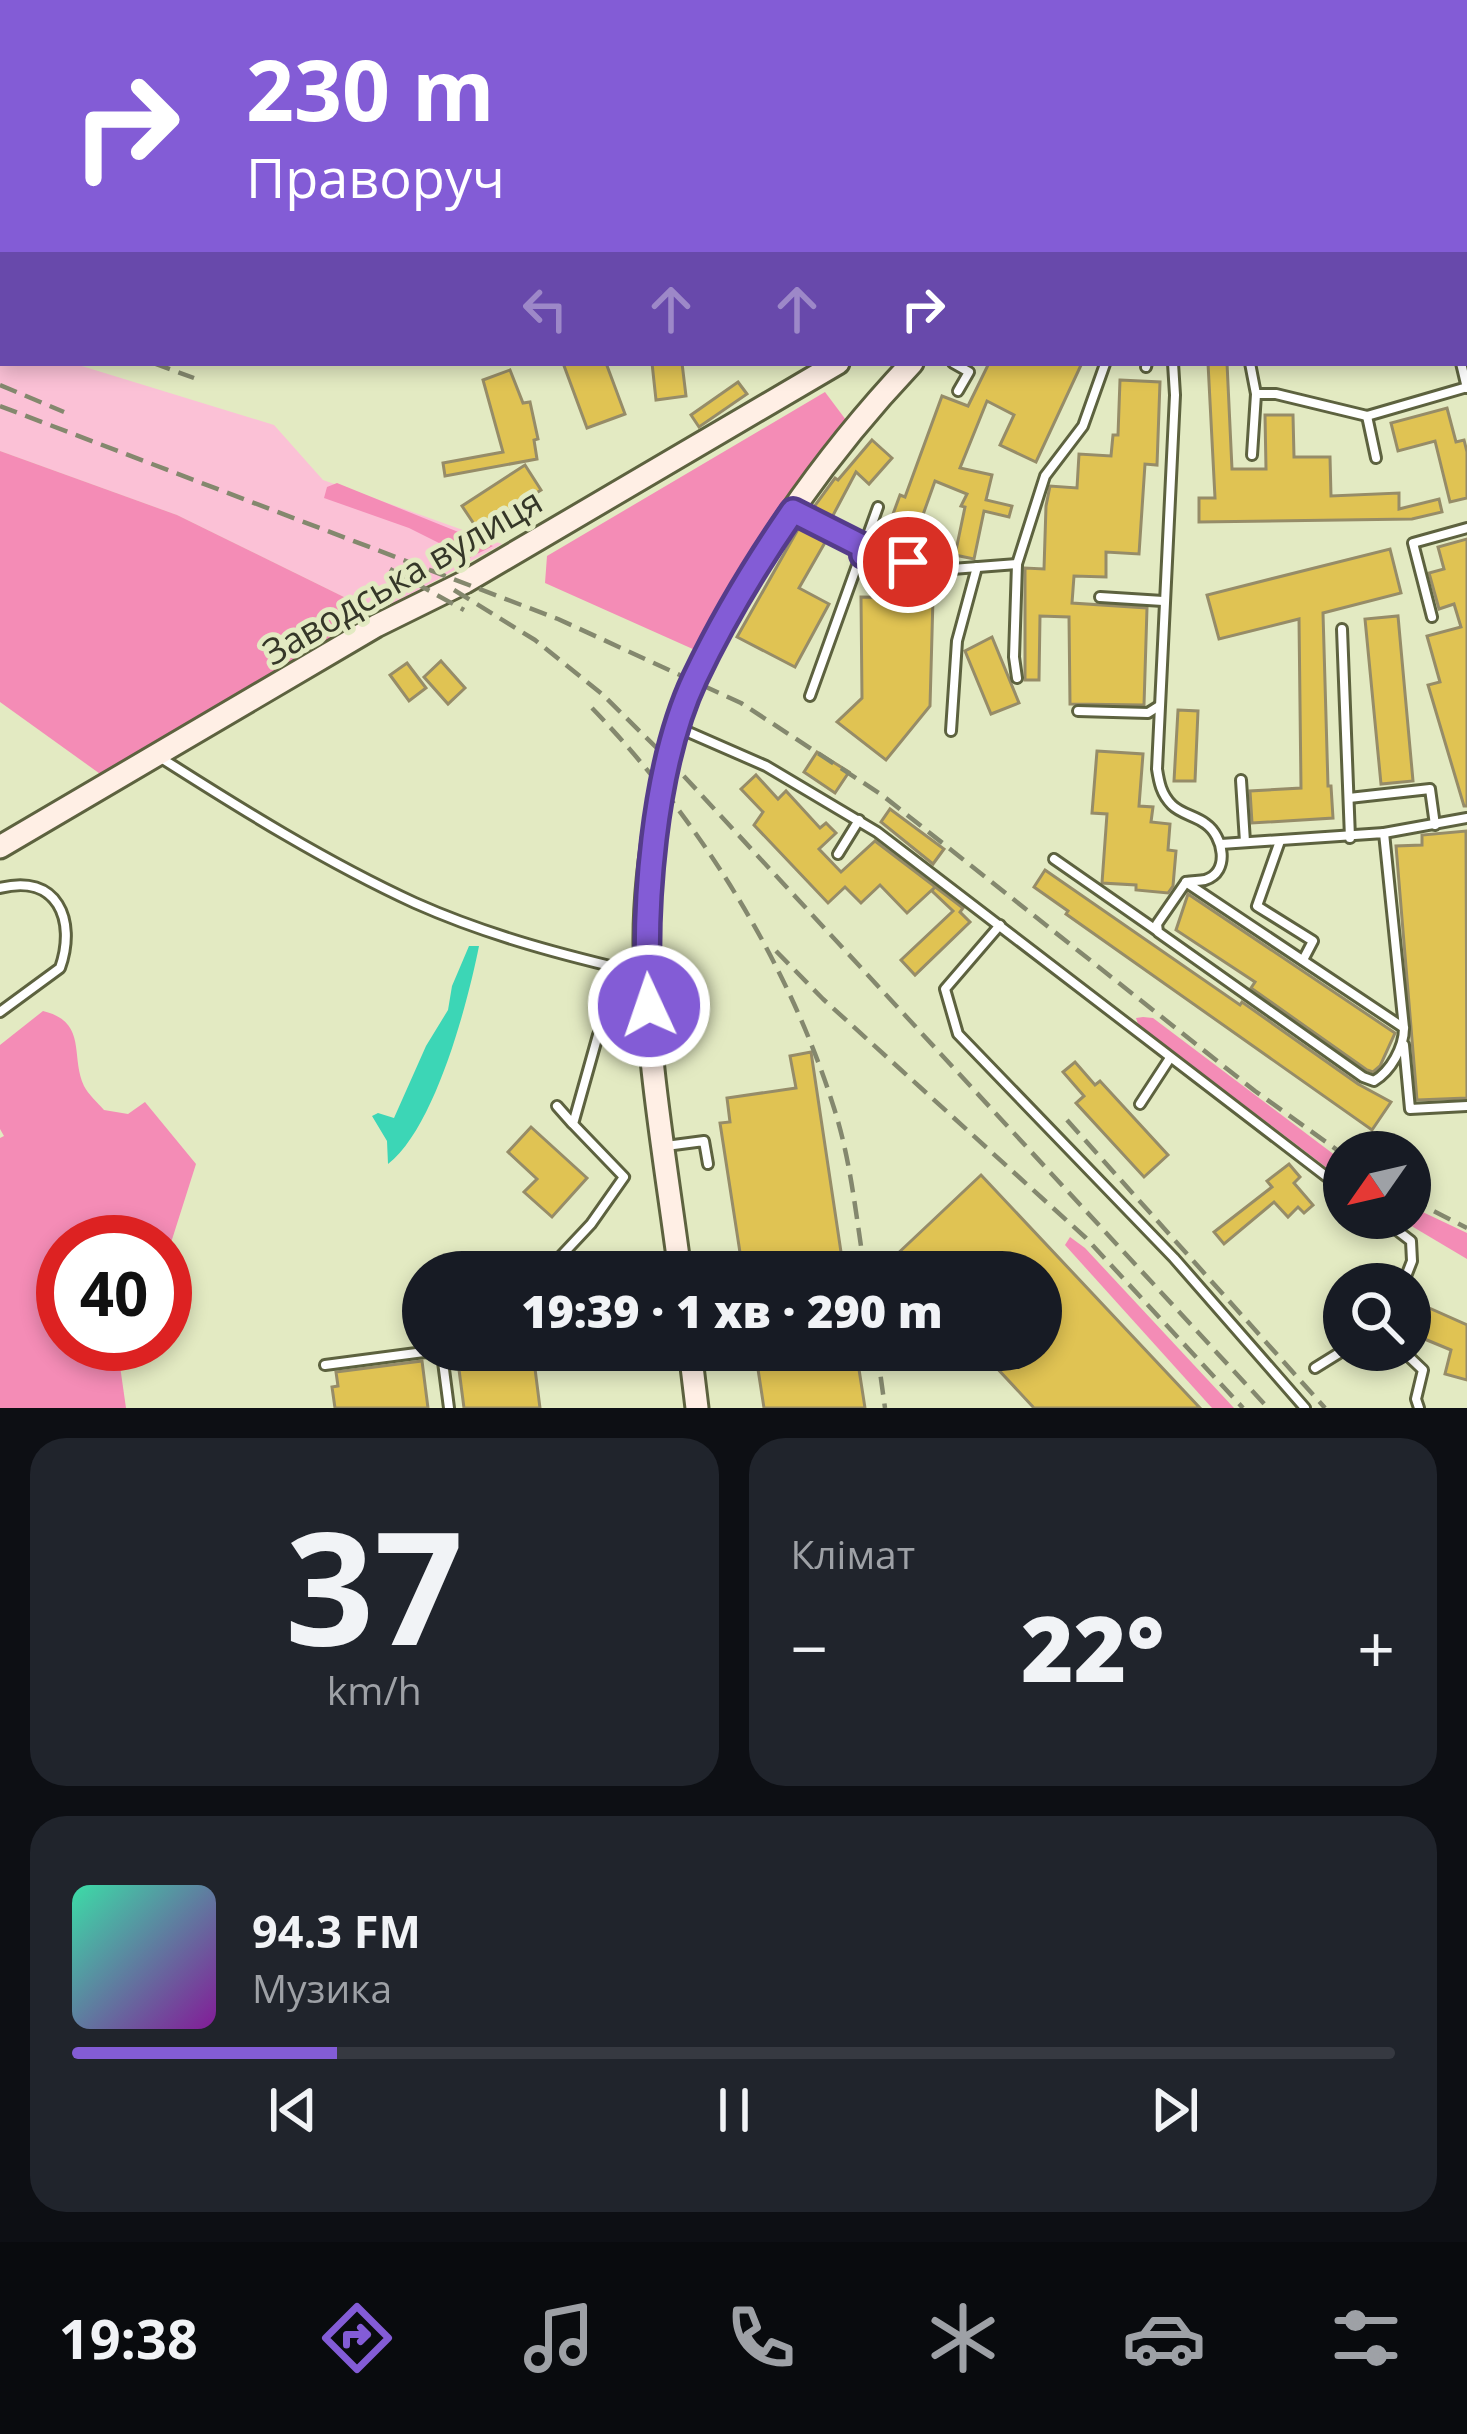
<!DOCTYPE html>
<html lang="uk">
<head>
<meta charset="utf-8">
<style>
	body { margin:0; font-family:"Open Sans",sans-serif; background:#20242c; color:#f1f3f6; height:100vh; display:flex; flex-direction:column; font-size:45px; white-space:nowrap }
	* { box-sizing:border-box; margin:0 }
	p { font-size:39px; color:#9ea1a6 }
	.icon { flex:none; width:66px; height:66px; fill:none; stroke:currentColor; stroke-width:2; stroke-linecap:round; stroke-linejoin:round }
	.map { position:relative; height:1408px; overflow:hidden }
	.side { display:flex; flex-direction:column; gap:30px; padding:30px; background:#0d0f14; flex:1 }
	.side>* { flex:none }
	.top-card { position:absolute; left:0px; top:0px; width:1467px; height:366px; box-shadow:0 6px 18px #0003; background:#835cd6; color:#fff; overflow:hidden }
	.needle { width:78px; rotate:236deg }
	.controls { position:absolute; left:1323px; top:1131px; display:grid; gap:24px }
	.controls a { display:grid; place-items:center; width:108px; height:108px; border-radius:50%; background:#171b24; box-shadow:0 6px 18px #0003; font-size:60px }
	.speed { position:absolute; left:36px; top:1215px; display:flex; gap:24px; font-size:60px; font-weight:700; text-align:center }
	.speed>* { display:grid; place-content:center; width:156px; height:156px; border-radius:50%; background:#171b24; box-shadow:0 6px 18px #0003; line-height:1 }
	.speed .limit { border:18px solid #d22; background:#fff; color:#111 }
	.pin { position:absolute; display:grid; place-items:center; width:102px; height:102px; color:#fff; margin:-51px; border:6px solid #fff; border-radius:50%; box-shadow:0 3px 12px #0007 }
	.me { position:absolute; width:132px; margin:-66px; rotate:357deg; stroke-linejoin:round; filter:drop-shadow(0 0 9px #0008) }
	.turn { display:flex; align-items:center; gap:42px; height:252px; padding:0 48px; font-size:54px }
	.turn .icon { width:156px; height:156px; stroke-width:2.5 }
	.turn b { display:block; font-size:84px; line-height:102px }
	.lanes { display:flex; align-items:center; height:114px; padding:0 48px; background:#0003; justify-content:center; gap:60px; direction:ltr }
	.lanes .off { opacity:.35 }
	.big { font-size:90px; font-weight:800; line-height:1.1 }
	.side .widget { flex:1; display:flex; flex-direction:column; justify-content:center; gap:18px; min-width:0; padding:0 42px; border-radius:36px; background:#20242c }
	.side .dial { align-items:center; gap:0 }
	.dial b { font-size:156px; line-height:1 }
	.song { display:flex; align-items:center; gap:36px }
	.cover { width:144px; height:144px; border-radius:18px; background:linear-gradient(135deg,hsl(160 70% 55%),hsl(290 70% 35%)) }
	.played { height:12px; border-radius:6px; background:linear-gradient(90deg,#835cd6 20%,#363941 20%) }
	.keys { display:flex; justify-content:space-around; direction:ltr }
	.heat { display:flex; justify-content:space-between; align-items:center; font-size:66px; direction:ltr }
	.side .tiles { flex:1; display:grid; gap:30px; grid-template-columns:1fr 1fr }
	.widget:last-child { grid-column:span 2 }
	.trip { position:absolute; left:402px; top:1251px; width:660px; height:120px; border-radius:60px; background:#171b24; box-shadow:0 6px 18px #0003; font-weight:800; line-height:120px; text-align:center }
	.menu { display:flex; height:192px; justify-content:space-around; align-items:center; background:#090b0e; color:#9ea1a6 }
	.menu .icon { width:84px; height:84px }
	.menu .current { color:#835cd6 }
	.menu b { font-size:54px; color:#f1f3f6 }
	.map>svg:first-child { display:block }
	.green { fill:#fbc1d6 }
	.forest { fill:#f48cb6 }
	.water { fill:#3cd6b6 }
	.building { fill:#e0c353; stroke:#968c68; stroke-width:3 }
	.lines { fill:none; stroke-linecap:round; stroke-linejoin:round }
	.lane-casing { stroke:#5d623f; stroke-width:14 }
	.street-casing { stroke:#5d623f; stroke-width:21 }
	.secondary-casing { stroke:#5d623f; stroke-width:27 }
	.lane { stroke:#fff; stroke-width:8 }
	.street { stroke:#fff; stroke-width:15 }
	.secondary { stroke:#ffefe5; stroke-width:21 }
	.rail { stroke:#84886e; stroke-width:4.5; stroke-dasharray:18 9; stroke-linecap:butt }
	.route-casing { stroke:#553c8b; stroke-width:30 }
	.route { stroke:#835cd6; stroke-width:21 }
	.labels { text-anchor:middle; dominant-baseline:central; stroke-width:10; stroke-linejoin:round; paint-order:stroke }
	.street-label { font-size:36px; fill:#353728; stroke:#e3eac2 }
</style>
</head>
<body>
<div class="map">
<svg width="1467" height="1408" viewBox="0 0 1467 1408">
	<rect width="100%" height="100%" fill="#e3eac2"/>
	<path class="green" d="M 0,343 L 3,363 L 72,363 L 274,425 L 323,480 L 502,544 L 357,624 L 348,599 L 177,515 L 0,451 Z"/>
	<g class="forest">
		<path d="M 825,392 L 846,420 L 766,525 L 695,650 L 545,583 L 547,556 Z"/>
		<path d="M 0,451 L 177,515 L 348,599 L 357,624 L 344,636 L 103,776 L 0,702 Z"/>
		<path d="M 337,483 L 493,546 L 469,558 L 409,528 L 324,498 L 327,487 Z"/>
		<path d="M 43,1011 C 88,1022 70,1056 84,1086 C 88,1094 98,1103 104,1110 L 128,1114 L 145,1102 L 196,1164 L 169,1249 L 165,1252 L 165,1242 L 63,1242 L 63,1344 L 145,1344 L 118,1352 L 126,1408 L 0,1408 L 0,1138 L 4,1136 L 0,1129 L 0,1045 Z"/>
		<path d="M 1143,1017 L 1153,1018 L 1344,1162 L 1344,1181 L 1138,1024 L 1136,1018 Z"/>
		<path d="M 1410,1206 L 1467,1233 L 1467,1259 L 1398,1218 L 1410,1218 Z"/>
		<path d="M 1070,1237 L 1085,1248 L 1234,1408 L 1212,1408 L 1065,1245 Z"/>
	</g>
	<path class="water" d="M 469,946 L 479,946 C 468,1002 435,1128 388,1164 L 387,1141 L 372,1116 L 378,1113 L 394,1118 L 426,1046 L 448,1010 L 452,986 Z"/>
	<g class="building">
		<path d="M 563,363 L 606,363 L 625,414 L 587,428 Z"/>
		<path d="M 652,363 L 682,363 L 686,396 L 656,400 Z"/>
		<path d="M 989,363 L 1082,363 L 1036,462 L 1000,445 L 1014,415 L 987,401 L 960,468 L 992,475 L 986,500 L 1012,506 L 1009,517 L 984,511 L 974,559 L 955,555 L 965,507 L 961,506 L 967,494 L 935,481 L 909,554 L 882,544 L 900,495 L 905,497 L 942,396 L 968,406 Z"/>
		<path d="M 1208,363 L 1227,363 L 1232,469 L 1266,469 L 1265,415 L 1293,415 L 1294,457 L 1330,457 L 1331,496 L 1399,493 L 1399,509 L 1439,499 L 1442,512 L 1412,519 L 1199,522 L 1199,498 L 1215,498 Z"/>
		<path d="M 510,370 L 523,403 L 530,402 L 538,439 L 534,440 L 537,459 L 445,476 L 443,463 L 503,452 L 483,380 Z"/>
		<path d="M 1120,380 L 1160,382 L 1157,465 L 1145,464 L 1139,554 L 1106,552 L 1106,577 L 1074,576 L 1072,603 L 1147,608 L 1144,705 L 1070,704 L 1069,617 L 1040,616 L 1039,680 L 1025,680 L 1025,568 L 1044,569 L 1046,506 L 1050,486 L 1077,488 L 1079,454 L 1111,456 L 1113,435 L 1118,435 Z"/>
		<path d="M 738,382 L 747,394 L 699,427 L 691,415 Z"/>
		<path d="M 1447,408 L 1456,442 L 1464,440 L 1467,452 L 1467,498 L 1450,502 L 1435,441 L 1398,451 L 1391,423 Z"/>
		<path d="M 872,440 L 892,458 L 869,484 L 856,472 L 830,521 L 811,511 L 835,478 L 838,480 Z"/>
		<path d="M 525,465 L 541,490 L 478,530 L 462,506 Z"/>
		<path d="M 801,524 L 827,539 L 799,588 L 829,604 L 795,667 L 737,637 Z"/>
		<path d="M 1467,539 L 1467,806 L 1464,806 L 1428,685 L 1440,682 L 1427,636 L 1461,627 L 1454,604 L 1439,609 L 1429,573 L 1444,569 L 1438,547 Z"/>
		<path d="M 1390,549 L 1401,593 L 1323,613 L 1328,786 L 1331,786 L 1333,818 L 1252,823 L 1250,791 L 1301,788 L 1299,619 L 1219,639 L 1207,595 Z"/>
		<path d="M 861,597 L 933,598 L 930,706 L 886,760 L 837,722 L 862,698 Z"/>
		<path d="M 1398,616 L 1413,781 L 1381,784 L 1365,619 Z"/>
		<path d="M 992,637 L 1019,703 L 991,714 L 965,651 Z"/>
		<path d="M 441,661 L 465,688 L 448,704 L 424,677 Z"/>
		<path d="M 407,663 L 426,688 L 409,701 L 390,675 Z"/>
		<path d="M 1178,710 L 1198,711 L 1195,781 L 1174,781 Z"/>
		<path d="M 1097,751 L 1143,754 L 1139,806 L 1153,807 L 1151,822 L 1170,824 L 1168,850 L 1176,851 L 1173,886 L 1168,893 L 1136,890 L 1136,885 L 1102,883 L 1107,814 L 1092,813 Z"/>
		<path d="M 817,752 L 849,772 L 835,793 L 804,772 Z"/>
		<path d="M 756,775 L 778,799 L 786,791 L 820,828 L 826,823 L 836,833 L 819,849 L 841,872 L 875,841 L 963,908 L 960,912 L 970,922 L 915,975 L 901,960 L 953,911 L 932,891 L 934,888 L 907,913 L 880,885 L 861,903 L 845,887 L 828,903 L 754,825 L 763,812 L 741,789 Z"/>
		<path d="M 890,809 L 944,849 L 933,864 L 881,822 Z"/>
		<path d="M 1466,831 L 1467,1098 L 1417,1100 L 1396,846 L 1422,845 L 1422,835 Z"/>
		<path d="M 1045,870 L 1240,1005 L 1242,1002 L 1358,1084 L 1391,1102 L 1372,1130 L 1066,914 L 1068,911 L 1034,887 Z"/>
		<path d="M 1188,894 L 1395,1033 L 1380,1066 L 1373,1072 L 1367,1070 L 1251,988 L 1255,982 L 1176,930 Z"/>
		<path d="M 811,1052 L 844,1272 L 743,1272 L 720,1123 L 730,1122 L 727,1098 L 796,1088 L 790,1056 Z"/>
		<path d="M 1075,1062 L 1095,1085 L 1100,1081 L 1168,1155 L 1144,1177 L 1076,1103 L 1084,1096 L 1063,1072 Z"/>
		<path d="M 531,1127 L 587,1178 L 552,1217 L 524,1192 L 537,1179 L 508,1152 Z"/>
		<path d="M 1289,1164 L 1300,1177 L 1294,1183 L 1313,1205 L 1304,1213 L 1298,1207 L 1288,1217 L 1274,1202 L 1224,1244 L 1214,1232 L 1272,1187 L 1267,1181 Z"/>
		<path d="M 981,1175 L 1200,1408 L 1034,1408 L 980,1350 L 1041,1350 L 1041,1272 L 906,1272 L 893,1258 Z"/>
		<path d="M 1418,1303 L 1467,1325 L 1467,1380 L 1445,1374 L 1451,1350 L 1410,1333 Z"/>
		<path d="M 755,1350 L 856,1350 L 865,1408 L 764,1408 Z"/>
		<path d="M 533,1353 L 540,1408 L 464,1408 L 458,1362 Z"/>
		<path d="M 422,1361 L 428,1408 L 335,1408 L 332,1387 L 338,1386 L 336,1372 Z"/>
	</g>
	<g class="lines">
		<defs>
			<g id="lane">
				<path d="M 953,363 L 969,372 L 958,391"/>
				<path d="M 1173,363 L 1175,395 L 1157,769 C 1159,782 1161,794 1172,805 C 1181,814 1196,816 1206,824 C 1223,836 1231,872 1205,880 C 1199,881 1192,881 1186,882"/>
				<path d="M 1250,363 L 1256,394 L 1252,455"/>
				<path d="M 1461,363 L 1467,388"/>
				<path d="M 1146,367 L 1147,363"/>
				<path d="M 1256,394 L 1276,394 L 1367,416 L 1467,387"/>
				<path d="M 1367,416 L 1376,458"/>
				<path d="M 798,513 L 865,549"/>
				<path d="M 864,555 L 952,569 L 1017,564"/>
				<path d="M 1100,597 L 1163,601"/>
				<path d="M 1432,617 L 1413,543 L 1467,528"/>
				<path d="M 1342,629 L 1350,838"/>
				<path d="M 1017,678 L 1014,657 L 1017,564 L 1045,476 L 1083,426 L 1105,364"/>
				<path d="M 810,696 L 878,507"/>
				<path d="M 1078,711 L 1148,713 L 1159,706"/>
				<path d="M 679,728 L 766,766 L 877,832 L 1344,1190"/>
				<path d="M 951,731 L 957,641 L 977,567"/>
				<path d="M 158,756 C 241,809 326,862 415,903 C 489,936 566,956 644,974"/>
				<path d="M 1241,780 L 1245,842"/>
				<path d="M 1349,798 L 1430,789 L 1435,825"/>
				<path d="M 1384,833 L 1467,818"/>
				<path d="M 1280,841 L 1257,906 L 1313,941 L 1303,960"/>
				<path d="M 838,854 L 859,820"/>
				<path d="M 1054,859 L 1156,930"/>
				<path d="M 1186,882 L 1157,924 L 1158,932 L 1363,1077 L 1374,1081 C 1391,1071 1404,1047 1404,1028 L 1384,833 L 1221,844"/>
				<path d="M 1187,883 L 1404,1028"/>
				<path d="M 0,888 C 57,873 77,920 60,968 L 0,1012"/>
				<path d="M 1000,925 L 945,989 L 958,1034 L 1174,1258 L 1305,1408"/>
				<path d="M 1404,1045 L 1410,1109 L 1467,1106"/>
				<path d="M 1140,1104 L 1170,1058"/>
				<path d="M 557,1106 L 572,1123"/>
				<path d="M 666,1146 L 704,1141 L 708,1164"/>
				<path d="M 1381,1218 L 1411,1241 L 1412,1261 L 1403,1284"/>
				<path d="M 546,1272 L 591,1224 L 624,1177 L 573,1124 L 598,1035 L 624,970"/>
				<path d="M 1402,1350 L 1423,1370 L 1416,1399 L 1419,1408"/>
				<path d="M 325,1365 L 424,1352 L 442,1354 L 449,1408"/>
				<path d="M 1315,1368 L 1344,1350"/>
			</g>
			<path id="street" d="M 1312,0 L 1313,3"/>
			<g id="secondary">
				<path d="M 1249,0 L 1257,3"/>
				<path d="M 1464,85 L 1467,87"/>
				<path d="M 1464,109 L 1467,108"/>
				<path d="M 0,847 L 376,626 L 465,582 L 838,363"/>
				<path d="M 680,1272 C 666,1164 646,1054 645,945 C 644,873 664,743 695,678 C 750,563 825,455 912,363"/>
				<path d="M 690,1350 L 697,1408"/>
			</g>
		</defs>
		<use href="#lane" class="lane-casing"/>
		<use href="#street" class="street-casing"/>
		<use href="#secondary" class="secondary-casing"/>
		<use href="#lane" class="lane"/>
		<use href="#street" class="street"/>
		<use href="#secondary" class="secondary"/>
		<g class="rail">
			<path d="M 249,3 L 264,0"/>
			<path d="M 0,102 L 3,100"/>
			<path d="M 0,143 L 3,140"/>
			<path d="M 0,232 L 3,231"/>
			<path d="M 0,310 L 3,310"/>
			<path d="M 153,363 L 194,378"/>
			<path d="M 0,385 L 64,412"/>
			<path d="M 0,406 L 558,619 L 741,703 L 882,795 L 1255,1091 L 1344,1155"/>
			<path d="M 390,569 L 464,610"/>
			<path d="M 454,590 L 535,640 L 602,694 L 670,761 L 1268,1408"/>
			<path d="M 592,708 C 699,819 788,961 834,1108 C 851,1161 856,1217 865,1272"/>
			<path d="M 776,951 L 823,999 L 1086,1238 L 1243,1408"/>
			<path d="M 1067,1120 L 1325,1408"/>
			<path d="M 1410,1199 L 1467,1228"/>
			<path d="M 877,1350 L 885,1408"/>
		</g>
	</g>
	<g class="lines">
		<defs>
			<path id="route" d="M 649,1006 C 643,909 653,767 695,678 C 722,621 757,563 793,511 L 866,548 L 863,555 L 908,562"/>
		</defs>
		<use href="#route" class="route-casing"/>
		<use href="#route" class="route"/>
	</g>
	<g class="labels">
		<g class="street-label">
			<text transform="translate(402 576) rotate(-30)">Заводська вулиця</text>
		</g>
	</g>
</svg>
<div class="controls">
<a><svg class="needle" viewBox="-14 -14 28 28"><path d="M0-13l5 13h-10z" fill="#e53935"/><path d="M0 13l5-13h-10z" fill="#9ea1a6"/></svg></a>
<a><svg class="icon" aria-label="search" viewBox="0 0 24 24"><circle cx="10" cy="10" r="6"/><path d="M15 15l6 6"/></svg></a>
</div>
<div class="speed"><div class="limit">40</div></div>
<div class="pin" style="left:908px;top:562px;background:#d93025"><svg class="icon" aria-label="arrive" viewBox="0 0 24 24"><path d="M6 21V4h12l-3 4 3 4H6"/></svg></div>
<svg class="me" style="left:649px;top:1006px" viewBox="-20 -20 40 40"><circle r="17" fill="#835cd6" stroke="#fff" stroke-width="3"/><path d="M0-11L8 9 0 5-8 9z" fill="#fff"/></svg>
<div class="trip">19:39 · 1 хв · 290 m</div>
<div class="top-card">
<div class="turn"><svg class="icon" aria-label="right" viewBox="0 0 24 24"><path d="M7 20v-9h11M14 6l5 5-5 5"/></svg><div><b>230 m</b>Праворуч</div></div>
<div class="lanes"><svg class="icon off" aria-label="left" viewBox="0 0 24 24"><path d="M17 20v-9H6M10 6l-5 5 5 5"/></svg><svg class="icon off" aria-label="ahead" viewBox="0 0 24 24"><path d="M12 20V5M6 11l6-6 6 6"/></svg><svg class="icon off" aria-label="ahead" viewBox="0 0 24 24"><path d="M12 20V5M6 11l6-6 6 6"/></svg><svg class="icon" aria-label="right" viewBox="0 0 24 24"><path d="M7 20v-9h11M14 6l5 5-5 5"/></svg></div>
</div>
</div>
<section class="side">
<div class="tiles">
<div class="widget dial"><b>37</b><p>km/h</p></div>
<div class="widget"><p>Клімат</p>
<div class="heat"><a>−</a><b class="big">22°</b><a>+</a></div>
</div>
<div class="widget">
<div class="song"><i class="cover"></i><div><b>94.3 FM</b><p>Музика</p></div></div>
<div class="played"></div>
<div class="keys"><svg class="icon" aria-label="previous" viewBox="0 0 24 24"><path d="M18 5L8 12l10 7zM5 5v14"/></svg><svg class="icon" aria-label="pause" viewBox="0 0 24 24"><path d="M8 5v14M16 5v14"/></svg><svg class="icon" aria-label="next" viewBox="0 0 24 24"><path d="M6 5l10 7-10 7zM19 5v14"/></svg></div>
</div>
</div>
</section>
<nav class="menu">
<b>19:38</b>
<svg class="icon current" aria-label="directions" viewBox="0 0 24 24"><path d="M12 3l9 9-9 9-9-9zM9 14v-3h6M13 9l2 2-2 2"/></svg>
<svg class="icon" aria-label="music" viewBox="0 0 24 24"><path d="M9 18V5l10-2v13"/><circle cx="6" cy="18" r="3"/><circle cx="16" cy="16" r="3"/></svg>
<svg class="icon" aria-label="phone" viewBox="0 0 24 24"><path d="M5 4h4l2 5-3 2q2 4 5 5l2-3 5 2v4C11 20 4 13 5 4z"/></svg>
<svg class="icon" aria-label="climate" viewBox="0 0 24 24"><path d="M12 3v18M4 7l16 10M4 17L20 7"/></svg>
<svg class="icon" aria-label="car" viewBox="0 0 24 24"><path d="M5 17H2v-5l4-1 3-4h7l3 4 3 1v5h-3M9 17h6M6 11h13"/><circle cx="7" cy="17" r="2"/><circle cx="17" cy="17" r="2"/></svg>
<svg class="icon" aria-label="filters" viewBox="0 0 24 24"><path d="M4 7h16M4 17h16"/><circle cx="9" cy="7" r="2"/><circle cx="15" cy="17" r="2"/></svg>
</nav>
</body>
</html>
